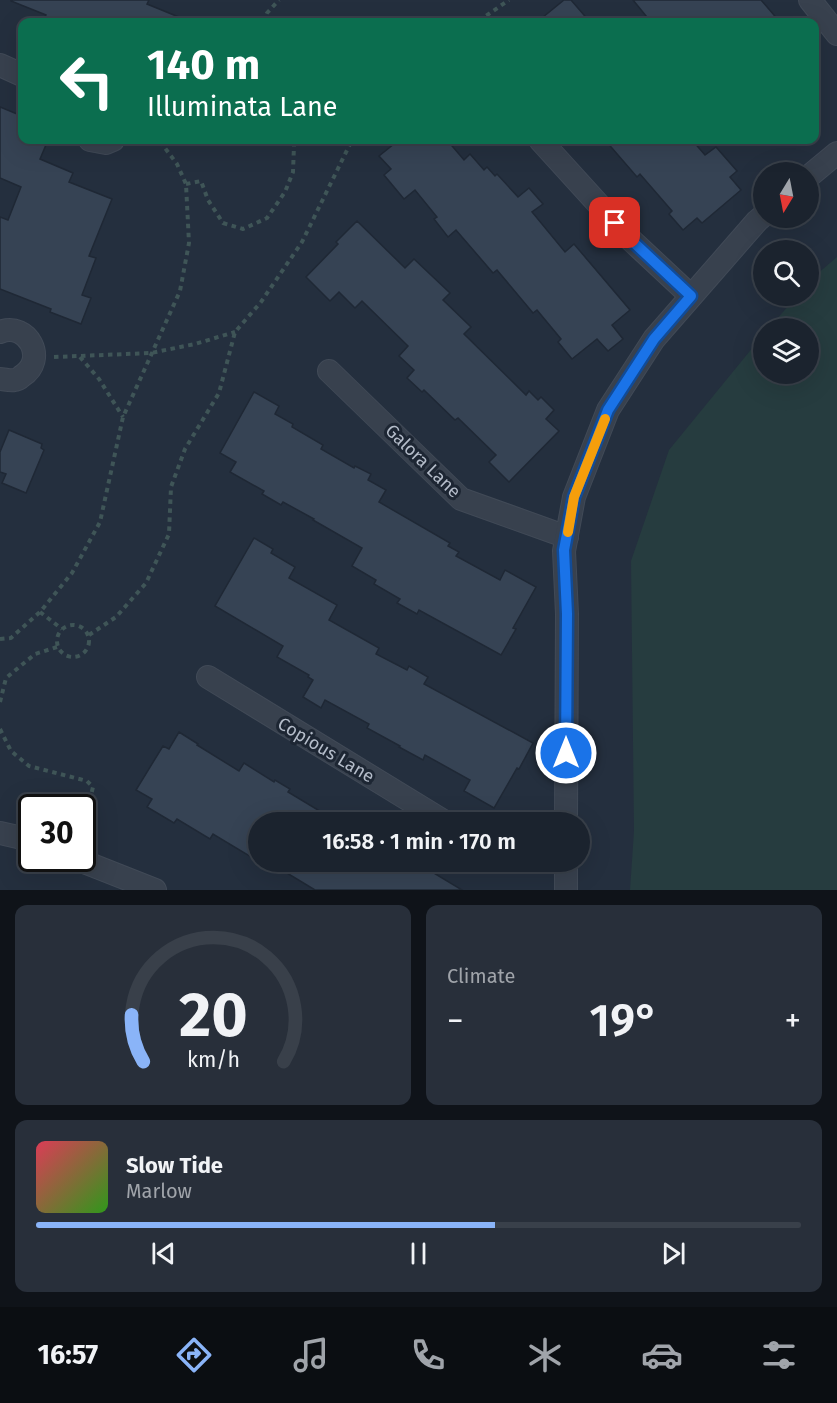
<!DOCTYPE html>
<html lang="en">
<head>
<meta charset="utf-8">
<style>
	body { margin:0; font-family:"Fira Sans",sans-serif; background:#282f3a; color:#f1f3f6; height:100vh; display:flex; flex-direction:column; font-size:22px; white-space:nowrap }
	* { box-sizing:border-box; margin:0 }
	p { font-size:20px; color:#a0a4aa }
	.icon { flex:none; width:33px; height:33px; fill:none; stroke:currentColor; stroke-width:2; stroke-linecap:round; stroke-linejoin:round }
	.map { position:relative; height:890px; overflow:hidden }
	.side { display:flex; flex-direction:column; gap:15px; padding:15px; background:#0f1319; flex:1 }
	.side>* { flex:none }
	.top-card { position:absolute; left:18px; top:18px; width:801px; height:126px; border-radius:12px; box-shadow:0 6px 24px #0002,0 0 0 2px #39404a; background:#0b6e4f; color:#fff; overflow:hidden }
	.needle { width:39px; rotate:190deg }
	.tools { position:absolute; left:753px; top:162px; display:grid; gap:12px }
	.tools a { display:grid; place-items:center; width:66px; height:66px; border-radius:50%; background:#1b232e; box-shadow:0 6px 24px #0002,0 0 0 2px #39404a; font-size:30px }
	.speed { position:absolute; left:18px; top:794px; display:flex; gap:12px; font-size:30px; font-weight:700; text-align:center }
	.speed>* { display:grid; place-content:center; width:78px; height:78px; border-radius:50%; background:#1b232e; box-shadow:0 6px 24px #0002,0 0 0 2px #39404a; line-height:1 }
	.speed .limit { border:3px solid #111; border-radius:9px; background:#fff; color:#111 }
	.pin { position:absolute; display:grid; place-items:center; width:51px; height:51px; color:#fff; margin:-26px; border-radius:12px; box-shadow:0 3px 9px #0006 }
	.me { position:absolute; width:66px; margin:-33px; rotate:0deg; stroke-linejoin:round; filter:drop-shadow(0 0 4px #0008) }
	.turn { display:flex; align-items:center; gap:21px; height:126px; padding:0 30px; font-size:27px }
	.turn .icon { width:78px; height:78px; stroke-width:2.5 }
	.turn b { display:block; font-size:42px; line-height:51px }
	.big { font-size:45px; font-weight:600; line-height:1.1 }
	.side .card { flex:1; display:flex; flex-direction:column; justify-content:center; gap:9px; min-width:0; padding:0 21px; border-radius:12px; background:#282f3a }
	.side .dial { align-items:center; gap:0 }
	.dial svg { height:156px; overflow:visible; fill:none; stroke:#39404a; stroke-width:7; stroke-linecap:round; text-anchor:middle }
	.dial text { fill:#f1f3f6; stroke:none }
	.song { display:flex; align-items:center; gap:18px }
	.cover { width:72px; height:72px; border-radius:9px; background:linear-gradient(135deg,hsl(350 70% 55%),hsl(110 70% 35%)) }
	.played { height:6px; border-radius:3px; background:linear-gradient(90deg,#8ab4f8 60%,#39404a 60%) }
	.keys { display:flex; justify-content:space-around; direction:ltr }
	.heat { display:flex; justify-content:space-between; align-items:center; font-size:33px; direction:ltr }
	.side .tiles { flex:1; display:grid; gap:15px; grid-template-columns:1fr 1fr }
	.card:last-child { grid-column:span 2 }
	.trip { position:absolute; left:248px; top:812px; width:342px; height:60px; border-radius:30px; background:#1b232e; box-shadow:0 6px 24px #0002,0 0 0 2px #39404a; font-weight:600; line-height:60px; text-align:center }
	.tabs { display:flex; height:96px; justify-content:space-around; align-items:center; background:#0b0e12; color:#a0a4aa }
	.tabs .icon { width:42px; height:42px }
	.tabs .active { color:#8ab4f8 }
	.tabs b { font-size:27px; color:#f1f3f6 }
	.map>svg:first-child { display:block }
	.green { fill:#263c3f }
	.building { fill:#364354; stroke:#1f2835; stroke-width:1.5 }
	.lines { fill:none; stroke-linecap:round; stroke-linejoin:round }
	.minor-casing { stroke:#414a57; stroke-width:24 }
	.path { stroke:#3f5557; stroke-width:4; stroke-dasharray:4.5 4.5; stroke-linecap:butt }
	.minor { stroke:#38414e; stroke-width:22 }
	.route-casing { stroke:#114b97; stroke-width:15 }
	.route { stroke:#1a73e8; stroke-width:10 }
	.slow { stroke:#f59e0b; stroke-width:10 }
	.labels { text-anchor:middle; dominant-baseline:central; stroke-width:6; stroke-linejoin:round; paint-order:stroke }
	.street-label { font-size:18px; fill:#b4bcc9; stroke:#1d2633 }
</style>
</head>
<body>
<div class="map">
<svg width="837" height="890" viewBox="0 0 837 890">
	<rect width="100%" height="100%" fill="#242f3e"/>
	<path class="green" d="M 837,257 L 837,890 L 630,890 L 634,831 L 631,561 L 669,450 L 763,335 L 764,374 L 808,374 L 808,328 L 769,328 L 797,296 L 808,296 L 809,281 Z"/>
	<g class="building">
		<path d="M 11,0 L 149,0 L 147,4 L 191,22 L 43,22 L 46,15 L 11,1 Z"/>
		<path d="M 564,0 L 571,0 L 590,22 L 537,22 Z"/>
		<path d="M 633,0 L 761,0 L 780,22 L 651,22 Z"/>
		<path d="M 0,107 L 22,116 L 22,140 L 48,140 L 40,159 L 73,173 L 69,182 L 112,199 L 89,256 L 96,258 L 82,295 L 91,298 L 81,324 L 50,312 L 51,309 L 0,289 L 0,217 L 8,220 L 21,187 L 0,178 Z"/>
		<path d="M 399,140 L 447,140 L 464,160 L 470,154 L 484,170 L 487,167 L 495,176 L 497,174 L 518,197 L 529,188 L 543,204 L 532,212 L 565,252 L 574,244 L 630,310 L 612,325 L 623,339 L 608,351 L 597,339 L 572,359 L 558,342 L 561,339 L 537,310 L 533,313 L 497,270 L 493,273 L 456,230 L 448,237 L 434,219 L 437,217 L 415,190 L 404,199 L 384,175 L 391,169 L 379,156 Z"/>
		<path d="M 605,140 L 692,140 L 705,155 L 716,147 L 737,171 L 730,177 L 741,190 L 702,223 L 697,218 L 683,230 L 669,214 L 672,211 L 640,174 L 637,177 Z"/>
		<path d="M 357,221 L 405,268 L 414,259 L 450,293 L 443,300 L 471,327 L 464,334 L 526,395 L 529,391 L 538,400 L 541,397 L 554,410 L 546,419 L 559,431 L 509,482 L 489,462 L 496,455 L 458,418 L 455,420 L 424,390 L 422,392 L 407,378 L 414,370 L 399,356 L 408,346 L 362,301 L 355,308 L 339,292 L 330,301 L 306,277 L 338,244 L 336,242 Z"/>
		<path d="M 254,392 L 279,406 L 275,414 L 293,424 L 292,427 L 323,445 L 321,449 L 354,468 L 355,466 L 371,474 L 368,480 L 386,490 L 379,502 L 450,543 L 448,546 L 459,552 L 456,556 L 500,580 L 505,570 L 536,587 L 513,628 L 516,629 L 501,655 L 419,610 L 417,614 L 397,603 L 400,599 L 374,584 L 376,580 L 352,566 L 362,548 L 313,520 L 314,519 L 283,502 L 281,505 L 262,494 L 264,491 L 230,472 L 236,462 L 220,453 Z"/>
		<path d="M 9,430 L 42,444 L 41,448 L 44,450 L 26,493 L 2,483 L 6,474 L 0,472 L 0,452 Z"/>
		<path d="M 254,538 L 273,549 L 271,553 L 295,567 L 289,578 L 337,605 L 329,620 L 379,648 L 376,654 L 407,670 L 409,666 L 428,677 L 424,684 L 533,743 L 519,769 L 517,768 L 494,808 L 464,791 L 470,780 L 425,755 L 423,760 L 399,747 L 400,746 L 367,728 L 369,724 L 325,700 L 321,708 L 303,697 L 313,680 L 308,677 L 309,675 L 277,657 L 283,646 L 215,606 Z"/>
		<path d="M 179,732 L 198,744 L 197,745 L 239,771 L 244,763 L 274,782 L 275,780 L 290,789 L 288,792 L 338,822 L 258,822 L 258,861 L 213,834 L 210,839 L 177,819 L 174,823 L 147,807 L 152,799 L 136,790 L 163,746 L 169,749 Z"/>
		<path d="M 267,861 L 414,861 L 462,890 L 315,890 Z"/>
	</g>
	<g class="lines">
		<defs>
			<g id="minor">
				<path d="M 810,0 L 837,34"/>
				<path d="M 0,65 L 22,75"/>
				<path d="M 90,140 L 106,143 L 113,140"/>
				<path d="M 540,140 L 630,239 L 691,296"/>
				<path d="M 808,177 L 837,153"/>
				<path d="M 0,332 C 28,321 48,360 22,376 C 20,378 17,380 14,380 C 10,381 4,379 0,379"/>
				<path d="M 329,371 L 461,499 L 567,537"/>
				<path d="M 208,677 L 445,822"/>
				<path d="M 566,822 L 567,614 L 564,551 L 574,497 L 608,410 L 654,339 L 757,221 L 764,215"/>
				<path d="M 0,833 L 22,838 L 32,841"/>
				<path d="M 74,858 L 155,890"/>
				<path d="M 566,890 L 566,861"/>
			</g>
		</defs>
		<use href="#minor" class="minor-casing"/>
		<g class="path">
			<path d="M 263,22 L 267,13 L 279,0"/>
			<path d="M 284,22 L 285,21 L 301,18 L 311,22"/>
			<path d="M 480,22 L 483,18 L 509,0"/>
			<path d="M 186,184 L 201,181 L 208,200 L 223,223 L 243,229 L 267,218 L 285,192 L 293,172 L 294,145 L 292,140"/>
			<path d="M 54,357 L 151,353 L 195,344 L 235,332"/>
			<path d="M 80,357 L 99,379 L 123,417"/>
			<path d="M 40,612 L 62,629"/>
			<circle cx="73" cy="641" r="16"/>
			<path d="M 89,635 L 116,617 L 146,583 L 169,534 L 171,487 L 185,449 L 219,393 L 235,332 L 261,302 L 302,242 L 352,140"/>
			<path d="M 0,639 L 11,638 L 40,612 L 72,573 L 100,522 L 123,417 L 180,291 L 189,243 L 186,184 L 177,164 L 159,140"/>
			<path d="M 0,702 L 6,678 L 35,654 L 57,647"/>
			<path d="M 0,729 L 11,751 L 29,766 L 87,781 L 93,787 L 87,812 L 82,824"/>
		</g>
		<use href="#minor" class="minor"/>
	</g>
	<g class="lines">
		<defs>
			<path id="route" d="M 566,753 L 567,614 L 564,550 L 574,497 L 608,410 L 654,339 L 691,296 L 630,239 L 615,223"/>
		</defs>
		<use href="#route" class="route-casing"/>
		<use href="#route" class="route"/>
		<path class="slow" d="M 568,532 L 574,497 L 605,419"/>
	</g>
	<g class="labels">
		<g class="street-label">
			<text transform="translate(423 461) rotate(44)">Galora Lane</text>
			<text transform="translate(326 750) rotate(31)">Copious Lane</text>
		</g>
	</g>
</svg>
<div class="tools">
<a><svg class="needle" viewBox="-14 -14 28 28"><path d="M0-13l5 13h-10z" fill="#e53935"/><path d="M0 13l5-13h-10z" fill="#a0a4aa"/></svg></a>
<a><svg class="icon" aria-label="search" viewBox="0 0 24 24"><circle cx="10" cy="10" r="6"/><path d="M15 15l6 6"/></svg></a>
<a><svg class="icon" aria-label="layers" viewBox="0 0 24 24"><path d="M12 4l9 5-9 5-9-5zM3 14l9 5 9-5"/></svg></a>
</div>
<div class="speed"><div class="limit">30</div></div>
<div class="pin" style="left:615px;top:223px;background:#d93025"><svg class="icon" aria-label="arrive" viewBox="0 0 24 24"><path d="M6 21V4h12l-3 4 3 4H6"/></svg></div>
<svg class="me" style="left:566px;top:753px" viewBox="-20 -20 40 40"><circle r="17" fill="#1a73e8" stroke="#fff" stroke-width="3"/><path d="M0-11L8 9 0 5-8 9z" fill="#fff"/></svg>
<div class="trip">16:58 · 1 min · 170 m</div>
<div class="top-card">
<div class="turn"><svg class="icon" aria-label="left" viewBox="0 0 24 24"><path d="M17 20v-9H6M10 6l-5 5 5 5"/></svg><div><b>140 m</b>Illuminata Lane</div></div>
</div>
</div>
<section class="side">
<div class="tiles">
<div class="card dial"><svg viewBox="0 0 100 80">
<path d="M14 69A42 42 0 1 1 86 69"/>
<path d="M14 69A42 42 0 0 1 8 45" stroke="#8ab4f8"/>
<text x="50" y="56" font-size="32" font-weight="700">20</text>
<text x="50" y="72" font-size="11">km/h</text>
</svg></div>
<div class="card"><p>Climate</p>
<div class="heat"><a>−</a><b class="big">19°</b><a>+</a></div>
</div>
<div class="card">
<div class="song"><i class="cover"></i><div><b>Slow Tide</b><p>Marlow</p></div></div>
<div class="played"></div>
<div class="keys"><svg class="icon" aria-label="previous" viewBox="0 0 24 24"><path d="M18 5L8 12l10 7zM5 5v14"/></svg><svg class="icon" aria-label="pause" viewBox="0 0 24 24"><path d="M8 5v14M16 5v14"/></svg><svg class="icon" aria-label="next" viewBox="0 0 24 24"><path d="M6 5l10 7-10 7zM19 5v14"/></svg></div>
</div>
</div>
</section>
<nav class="tabs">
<b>16:57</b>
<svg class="icon active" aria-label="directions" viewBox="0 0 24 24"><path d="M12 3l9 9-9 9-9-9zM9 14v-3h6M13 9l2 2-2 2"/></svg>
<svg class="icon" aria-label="music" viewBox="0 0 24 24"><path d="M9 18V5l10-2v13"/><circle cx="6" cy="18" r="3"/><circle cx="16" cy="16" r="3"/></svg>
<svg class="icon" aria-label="phone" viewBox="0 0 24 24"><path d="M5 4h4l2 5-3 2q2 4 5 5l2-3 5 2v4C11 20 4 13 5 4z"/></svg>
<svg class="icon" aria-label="climate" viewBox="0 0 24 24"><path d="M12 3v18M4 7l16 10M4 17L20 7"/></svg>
<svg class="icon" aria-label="car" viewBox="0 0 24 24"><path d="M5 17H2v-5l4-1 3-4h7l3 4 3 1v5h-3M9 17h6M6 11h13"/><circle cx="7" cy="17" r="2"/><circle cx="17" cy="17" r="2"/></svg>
<svg class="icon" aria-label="filters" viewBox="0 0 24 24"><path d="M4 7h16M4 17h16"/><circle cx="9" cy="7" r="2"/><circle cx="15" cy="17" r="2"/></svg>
</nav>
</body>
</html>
